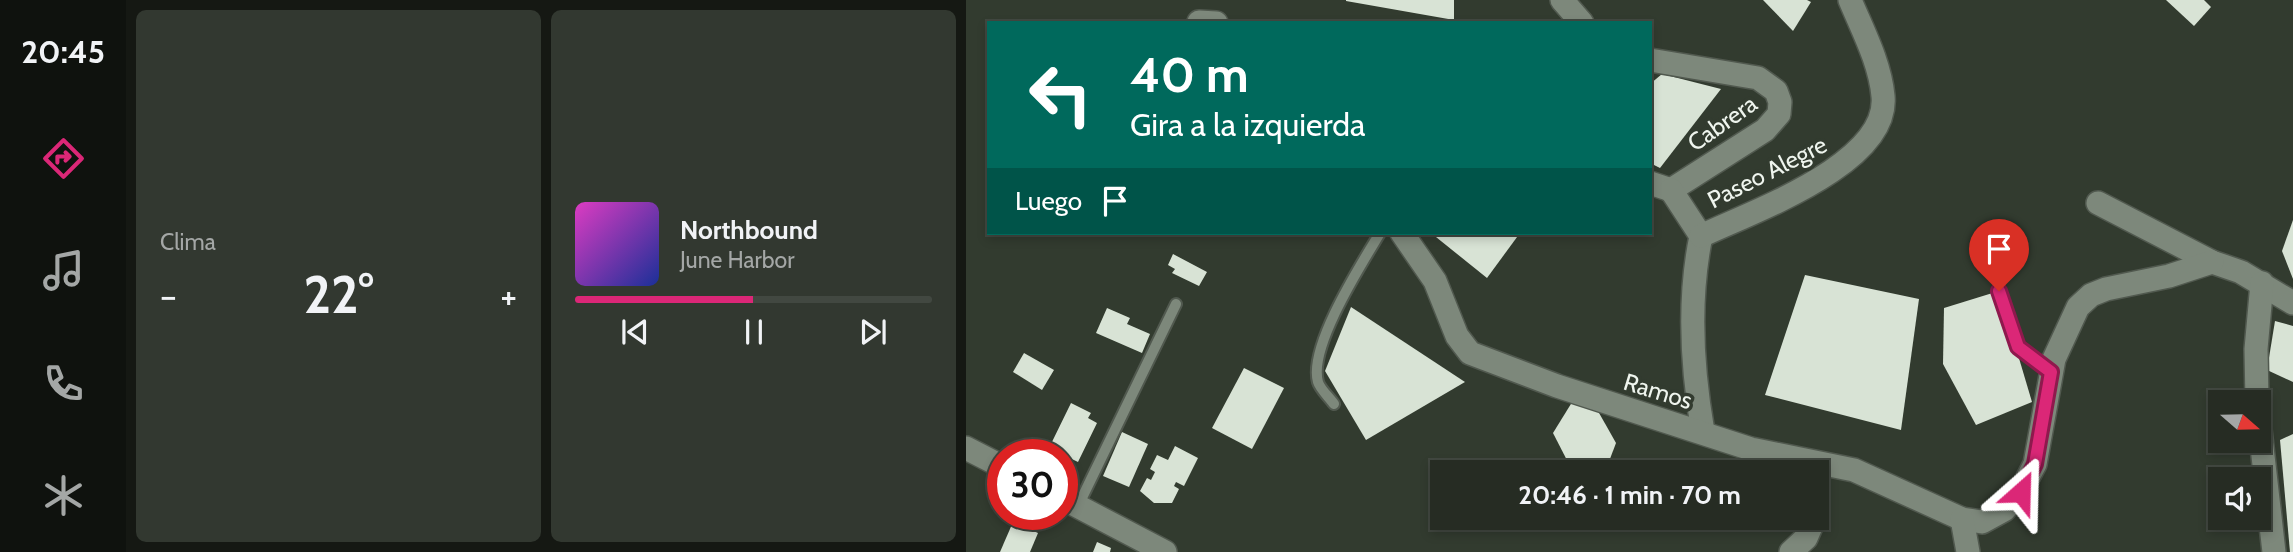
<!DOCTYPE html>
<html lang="es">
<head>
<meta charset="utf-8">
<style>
	body { margin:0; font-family:Cabin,sans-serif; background:#323830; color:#f1f3f6; height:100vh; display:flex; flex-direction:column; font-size:26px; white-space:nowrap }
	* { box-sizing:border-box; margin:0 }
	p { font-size:23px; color:#a4a7a6 }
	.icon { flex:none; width:38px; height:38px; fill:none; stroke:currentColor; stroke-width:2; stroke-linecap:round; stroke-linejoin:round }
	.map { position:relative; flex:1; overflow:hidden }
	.details { display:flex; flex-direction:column; gap:10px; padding:10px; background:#151813; width:840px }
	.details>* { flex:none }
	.guide { position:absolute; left:21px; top:21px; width:665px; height:214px; border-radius:0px; box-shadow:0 4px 10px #0003,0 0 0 2px #424841; background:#00695c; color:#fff; overflow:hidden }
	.needle { width:46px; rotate:110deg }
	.buttons { position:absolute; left:1242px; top:390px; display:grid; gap:14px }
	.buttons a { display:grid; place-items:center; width:63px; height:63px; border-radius:0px; background:#262c23; box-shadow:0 4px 10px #0003,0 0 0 2px #424841; font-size:35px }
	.speed { position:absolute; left:21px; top:439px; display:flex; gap:14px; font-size:35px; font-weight:700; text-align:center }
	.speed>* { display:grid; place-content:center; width:91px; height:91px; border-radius:50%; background:#262c23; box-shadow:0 4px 10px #0003,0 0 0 2px #424841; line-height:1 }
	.speed .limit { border:10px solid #d22; background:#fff; color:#111 }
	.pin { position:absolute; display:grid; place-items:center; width:60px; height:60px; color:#fff; margin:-72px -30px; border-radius:50% 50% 50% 0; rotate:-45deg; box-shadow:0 0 7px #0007 }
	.pin .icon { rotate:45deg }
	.me { position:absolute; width:77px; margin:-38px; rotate:25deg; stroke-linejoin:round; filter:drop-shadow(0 0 5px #0008) }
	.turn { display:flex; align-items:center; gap:24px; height:147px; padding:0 28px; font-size:32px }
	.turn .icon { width:91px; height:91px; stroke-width:2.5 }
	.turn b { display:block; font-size:49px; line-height:60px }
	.then { display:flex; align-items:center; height:66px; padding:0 28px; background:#0003; gap:14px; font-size:26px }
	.big { font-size:52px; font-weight:700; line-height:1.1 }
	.details .card { flex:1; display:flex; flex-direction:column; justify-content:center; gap:10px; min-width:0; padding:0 24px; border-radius:10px; background:#323830 }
	.song { display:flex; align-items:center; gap:21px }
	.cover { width:84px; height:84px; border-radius:10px; background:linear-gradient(135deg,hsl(310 70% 55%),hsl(230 70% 35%)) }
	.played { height:7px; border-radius:4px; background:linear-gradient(90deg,#db2777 50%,#424841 50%) }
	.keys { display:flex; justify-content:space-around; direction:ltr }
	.heat { display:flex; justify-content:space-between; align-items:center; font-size:38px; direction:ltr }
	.details .tiles { flex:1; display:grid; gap:10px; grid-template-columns:repeat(2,1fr) }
	.trip { position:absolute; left:464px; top:460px; width:399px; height:70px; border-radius:0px; background:#262c23; box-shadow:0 4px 10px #0003,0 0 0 2px #424841; font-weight:700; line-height:70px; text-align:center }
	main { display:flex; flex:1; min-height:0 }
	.dock { display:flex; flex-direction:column; width:126px; justify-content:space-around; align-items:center; background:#0f120e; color:#a4a7a6 }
	.dock .icon { width:49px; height:49px }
	.dock .current { color:#db2777 }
	.dock b { font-size:32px; color:#f1f3f6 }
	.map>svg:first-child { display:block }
	.building { fill:#d8e3d5 }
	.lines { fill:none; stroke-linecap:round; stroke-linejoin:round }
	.lane-casing { stroke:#51594f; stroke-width:14 }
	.street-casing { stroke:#51594f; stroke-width:26 }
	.lane { stroke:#7d887b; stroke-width:10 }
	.street { stroke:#7d887b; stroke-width:23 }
	.route-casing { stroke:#8e194d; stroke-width:18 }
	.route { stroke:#db2777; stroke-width:12 }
	.labels { text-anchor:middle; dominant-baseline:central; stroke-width:7; stroke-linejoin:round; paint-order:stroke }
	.street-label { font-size:24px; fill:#eff5ee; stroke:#323b2f }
</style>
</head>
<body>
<main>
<nav class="dock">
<b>20:45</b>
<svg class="icon current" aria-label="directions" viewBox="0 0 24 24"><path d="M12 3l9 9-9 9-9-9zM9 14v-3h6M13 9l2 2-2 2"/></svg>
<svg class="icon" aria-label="music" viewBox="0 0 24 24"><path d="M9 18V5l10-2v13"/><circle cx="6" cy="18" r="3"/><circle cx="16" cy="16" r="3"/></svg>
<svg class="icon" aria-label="phone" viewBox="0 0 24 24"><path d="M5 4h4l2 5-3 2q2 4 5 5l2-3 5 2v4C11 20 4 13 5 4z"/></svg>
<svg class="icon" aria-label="climate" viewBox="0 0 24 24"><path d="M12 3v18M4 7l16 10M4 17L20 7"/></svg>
</nav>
<section class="details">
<div class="tiles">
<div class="card"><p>Clima</p>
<div class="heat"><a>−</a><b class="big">22°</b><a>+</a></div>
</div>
<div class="card">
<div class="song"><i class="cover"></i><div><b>Northbound</b><p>June Harbor</p></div></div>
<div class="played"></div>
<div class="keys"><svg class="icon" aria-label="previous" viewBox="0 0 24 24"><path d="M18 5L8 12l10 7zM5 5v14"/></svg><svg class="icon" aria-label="pause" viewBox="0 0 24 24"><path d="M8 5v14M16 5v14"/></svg><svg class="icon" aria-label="next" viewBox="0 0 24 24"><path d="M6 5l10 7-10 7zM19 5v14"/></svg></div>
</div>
</div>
</section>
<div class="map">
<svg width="1327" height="552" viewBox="0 0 1327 552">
	<rect width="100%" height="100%" fill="#323b2f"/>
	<g class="building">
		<path d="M 380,0 L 488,0 L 488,20 L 380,1 Z"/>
		<path d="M 797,0 L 841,0 L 845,2 L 827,31 Z"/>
		<path d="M 1200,0 L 1238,0 L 1245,7 L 1228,26 Z"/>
		<path d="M 696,74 L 755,89 L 694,168 L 684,163 L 684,84 Z"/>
		<path d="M 1327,220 L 1327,279 L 1316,251 Z"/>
		<path d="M 465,233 L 554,233 L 521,278 Z"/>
		<path d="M 207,254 L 241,272 L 233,286 L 206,273 L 209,269 L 202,265 Z"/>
		<path d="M 839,275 L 953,299 L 935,430 L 799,395 Z"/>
		<path d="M 1033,291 L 1066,402 L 1010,425 L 977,364 L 978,308 Z"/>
		<path d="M 385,307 L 499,382 L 400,440 L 359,371 Z"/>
		<path d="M 141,308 L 164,318 L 161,324 L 184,334 L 176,353 L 130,333 Z"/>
		<path d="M 1309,321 L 1327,326 L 1327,382 L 1301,370 Z"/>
		<path d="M 58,353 L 88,370 L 76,390 L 47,372 Z"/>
		<path d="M 278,368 L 318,388 L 286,449 L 246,428 Z"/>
		<path d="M 608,399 L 628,404 L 650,443 L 639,472 L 607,472 L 587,433 Z"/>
		<path d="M 105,403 L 125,413 L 122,418 L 131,423 L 112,462 L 83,448 Z"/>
		<path d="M 156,432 L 182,444 L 163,487 L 137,476 Z"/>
		<path d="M 1327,434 L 1327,552 L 1324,552 L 1314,440 Z"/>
		<path d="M 209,446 L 232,458 L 218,486 L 210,482 L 208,486 L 213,489 L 206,503 L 188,503 L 174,491 L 181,478 L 185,480 L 189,472 L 184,469 L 191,455 L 202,460 Z"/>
		<path d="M 47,522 L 72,533 L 64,552 L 34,552 Z"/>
		<path d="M 131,542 L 145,548 L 144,552 L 127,552 Z"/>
	</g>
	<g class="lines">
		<defs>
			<g id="lane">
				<path d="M 1033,291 L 1052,347 L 1085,372"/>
				<path d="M 368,404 C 363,397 354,389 352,382 C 342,347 396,263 414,233"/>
				<path d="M 112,506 L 210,304"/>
			</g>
			<g id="street">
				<path d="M 596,0 L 616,23"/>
				<path d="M 233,22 L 250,23"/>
				<path d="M 684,60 L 792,78 L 810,91 L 814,102 L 813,114 L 799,130 L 705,190"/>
				<path d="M 684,183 L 705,190"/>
				<path d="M 705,190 L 735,236 C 722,299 726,369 737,432"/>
				<path d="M 1132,203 L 1246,262 L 1275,272 L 1327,303"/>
				<path d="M 436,233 L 469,281 L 491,336 L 504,353 L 591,386 L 785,449 L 888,470 L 996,519 L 1016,522 L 1038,510 L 1055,491 L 1069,464 L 1088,359 L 1112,307 L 1125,295 L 1140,289 L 1203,276 L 1246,262"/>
				<path d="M 735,236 C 785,212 924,164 917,96 C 914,63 897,31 884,0"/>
				<path d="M 1291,402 L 1290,349 L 1296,283"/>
				<path d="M 1293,421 L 1308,552"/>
				<path d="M 0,448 L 37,467"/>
				<path d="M 96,498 L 199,552"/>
				<path d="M 996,519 L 1002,552"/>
				<path d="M 825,552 L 840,538 L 847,522"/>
			</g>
		</defs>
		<use href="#lane" class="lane-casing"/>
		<use href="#street" class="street-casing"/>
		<use href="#lane" class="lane"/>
		<use href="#street" class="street"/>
	</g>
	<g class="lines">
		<defs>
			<path id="route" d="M 1033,291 L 1052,347 L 1085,372 L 1069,464 L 1055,492"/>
		</defs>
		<use href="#route" class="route-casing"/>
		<use href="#route" class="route"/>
	</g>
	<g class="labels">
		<g class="street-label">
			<text transform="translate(756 123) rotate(-35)">Cabrera</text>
			<text transform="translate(801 172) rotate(-27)">Paseo Alegre</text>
			<text transform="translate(692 391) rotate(17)">Ramos</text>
		</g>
	</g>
</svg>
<div class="buttons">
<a><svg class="needle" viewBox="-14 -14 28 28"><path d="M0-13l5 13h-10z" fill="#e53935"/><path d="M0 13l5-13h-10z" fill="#a4a7a6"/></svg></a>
<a><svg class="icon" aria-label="sound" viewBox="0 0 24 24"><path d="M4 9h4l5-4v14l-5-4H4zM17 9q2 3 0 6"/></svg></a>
</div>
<div class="speed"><div class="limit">30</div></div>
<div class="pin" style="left:1033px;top:291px;background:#d93025"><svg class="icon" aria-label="arrive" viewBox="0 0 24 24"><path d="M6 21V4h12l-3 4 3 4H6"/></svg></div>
<svg class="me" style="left:1055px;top:492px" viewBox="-20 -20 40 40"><path d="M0-17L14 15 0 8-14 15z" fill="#db2777" stroke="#fff" stroke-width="4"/></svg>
<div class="trip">20:46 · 1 min · 70 m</div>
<div class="guide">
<div class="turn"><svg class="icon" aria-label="left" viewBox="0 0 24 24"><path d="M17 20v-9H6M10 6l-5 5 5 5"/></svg><div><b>40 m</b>Gira a la izquierda</div></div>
<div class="then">Luego<svg class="icon" aria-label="arrive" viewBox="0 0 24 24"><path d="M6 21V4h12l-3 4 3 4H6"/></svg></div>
</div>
</div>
</main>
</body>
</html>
